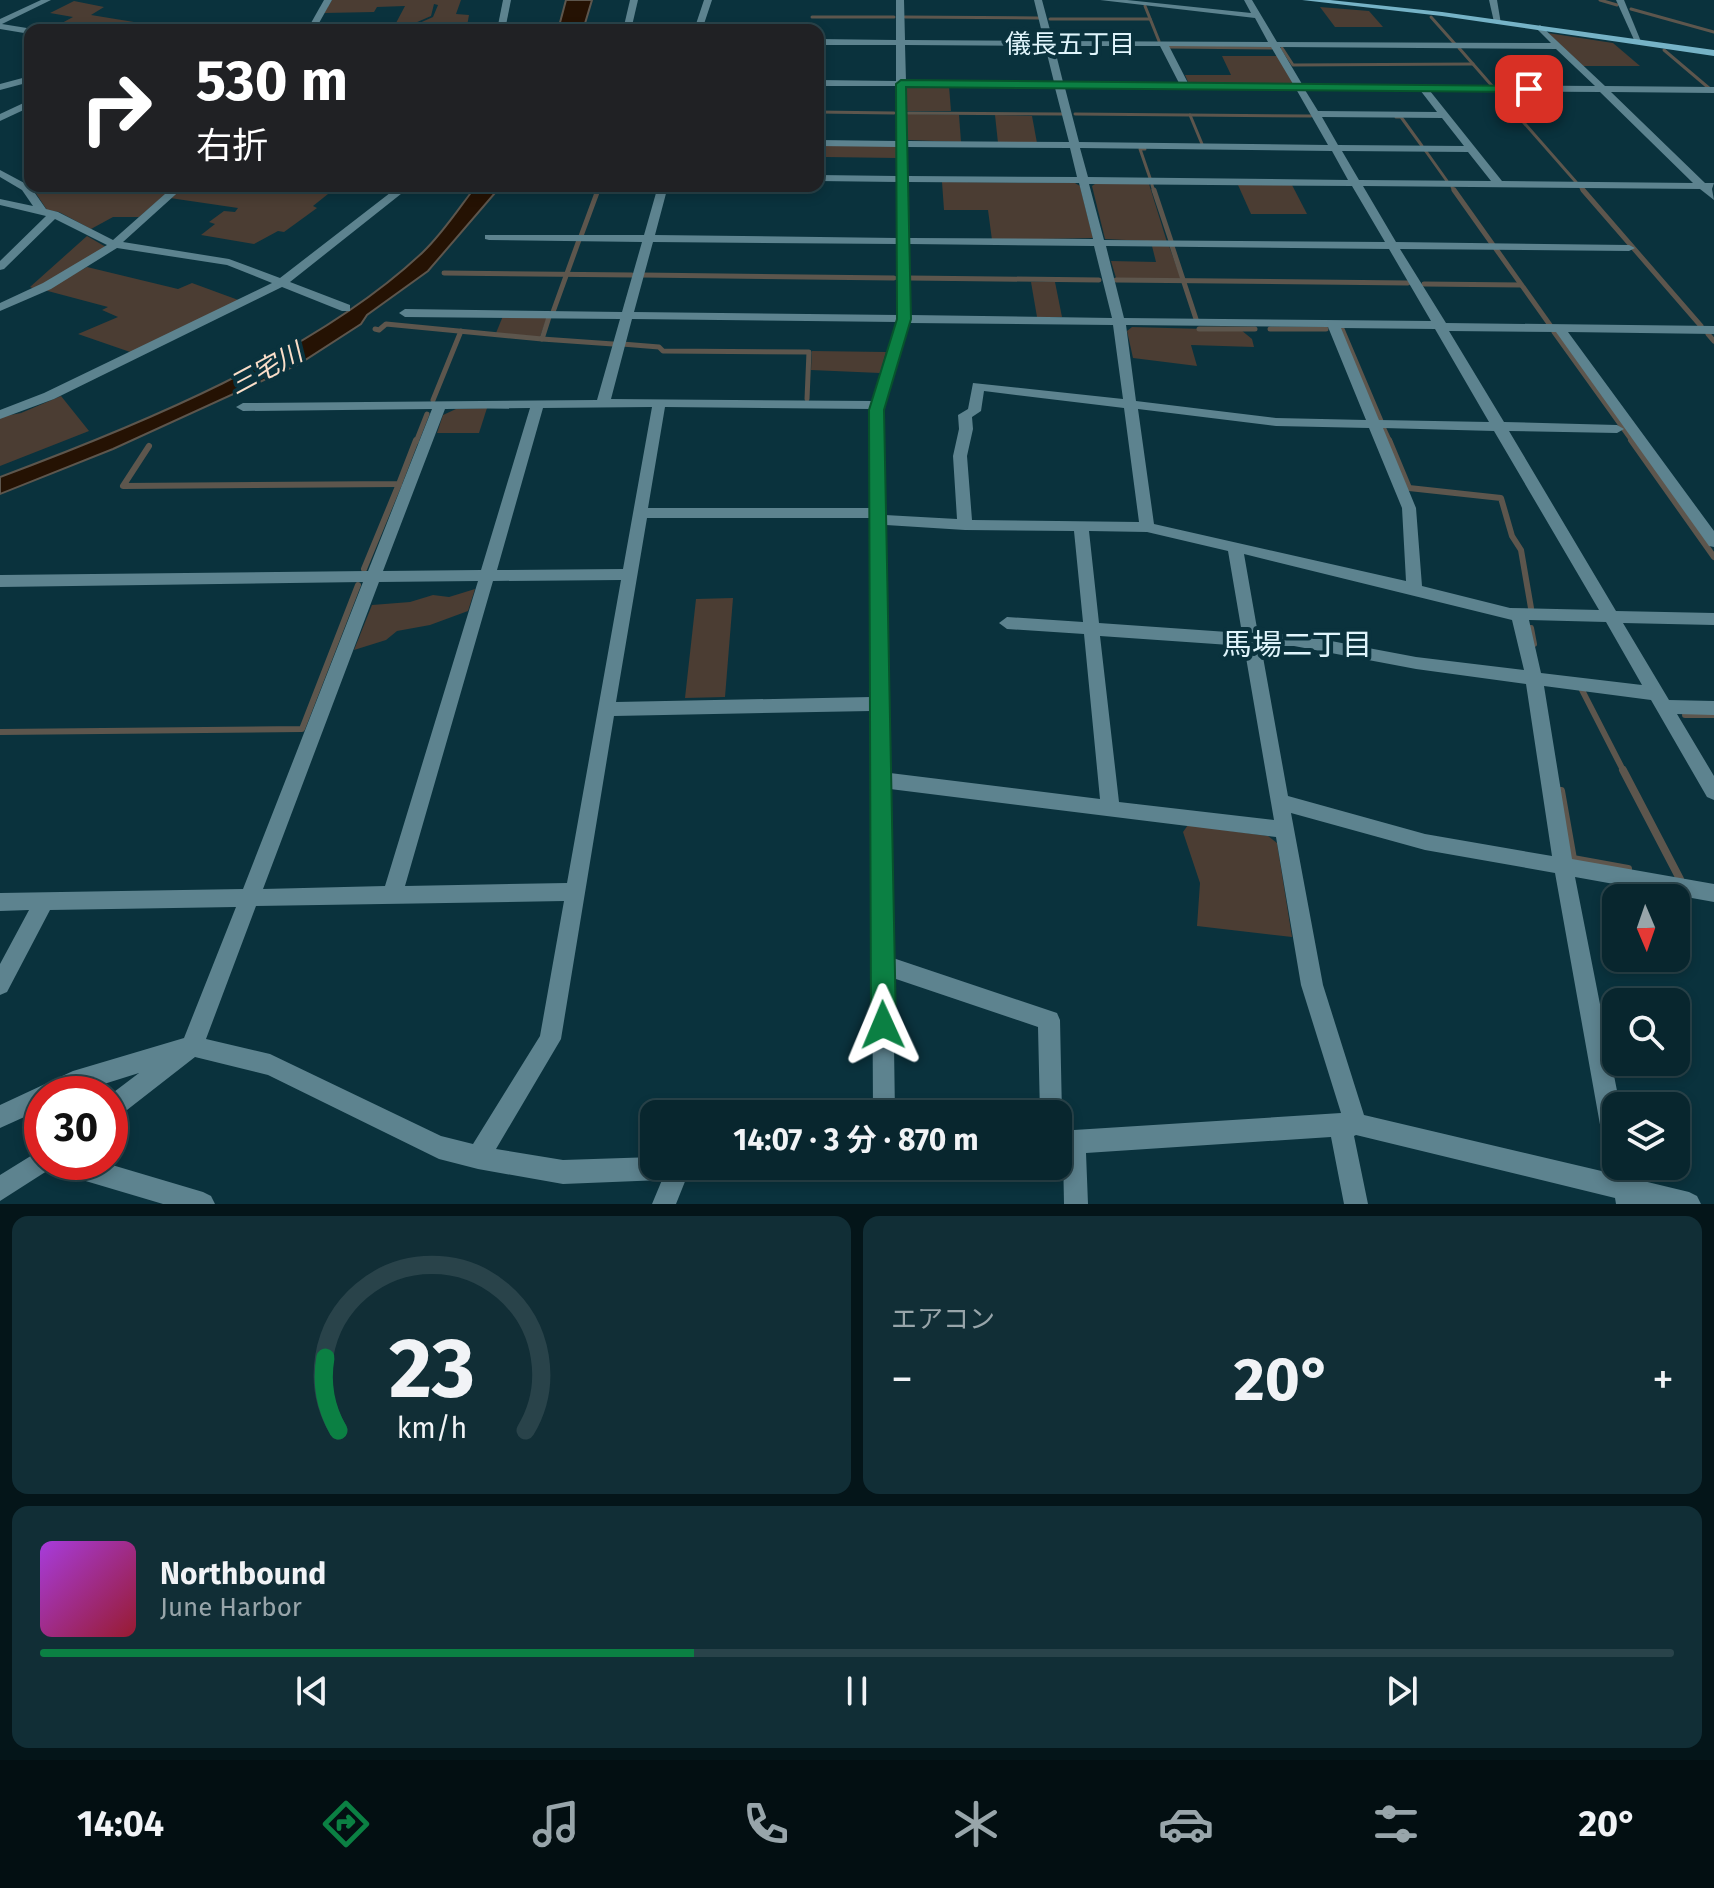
<!DOCTYPE html>
<html lang="ja">
<head>
<meta charset="utf-8">
<style>
	body { margin:0; font-family:"Fira Sans","Noto Sans JP",sans-serif; background:#112e36; color:#f1f3f6; height:100vh; display:flex; flex-direction:column; font-size:30px; white-space:nowrap }
	* { box-sizing:border-box; margin:0 }
	p { font-size:26px; color:#98a5aa }
	.icon { flex:none; width:44px; height:44px; fill:none; stroke:currentColor; stroke-width:2; stroke-linecap:round; stroke-linejoin:round }
	.map { position:relative; height:1204px; overflow:hidden }
	.panel { display:flex; flex-direction:column; gap:12px; padding:12px; background:#041519; flex:1 }
	.panel>* { flex:none }
	.banner { position:absolute; left:24px; top:24px; width:800px; height:168px; border-radius:16px; box-shadow:0 4px 12px #0003,0 0 0 2px #29434a; background:#202124; color:#fff; overflow:hidden }
	.needle { width:52px; rotate:178deg }
	.fabs { position:absolute; left:1602px; top:884px; display:grid; gap:16px }
	.fabs a { display:grid; place-items:center; width:88px; height:88px; border-radius:16px; background:#08262e; box-shadow:0 4px 12px #0003,0 0 0 2px #29434a; font-size:40px }
	.speed { position:absolute; left:24px; top:1076px; display:flex; gap:16px; font-size:40px; font-weight:700; text-align:center }
	.speed>* { display:grid; place-content:center; width:104px; height:104px; border-radius:50%; background:#08262e; box-shadow:0 4px 12px #0003,0 0 0 2px #29434a; line-height:1 }
	.speed .limit { border:12px solid #d22; background:#fff; color:#111 }
	.pin { position:absolute; display:grid; place-items:center; width:68px; height:68px; color:#fff; margin:-34px; border-radius:16px; box-shadow:0 4px 12px #0006 }
	.me { position:absolute; width:88px; margin:-44px; rotate:359deg; stroke-linejoin:round; filter:drop-shadow(0 0 6px #0008) }
	.turn { display:flex; align-items:center; gap:28px; height:168px; padding:0 40px; font-size:36px }
	.turn .icon { width:104px; height:104px; stroke-width:2.5 }
	.turn b { display:block; font-size:56px; line-height:68px }
	.big { font-size:60px; font-weight:700; line-height:1.1 }
	.panel .tile { flex:1; display:flex; flex-direction:column; justify-content:center; gap:12px; min-width:0; padding:0 28px; border-radius:16px; background:#112e36 }
	.panel .dial { align-items:center; gap:0 }
	.dial svg { height:208px; overflow:visible; fill:none; stroke:#29434a; stroke-width:7; stroke-linecap:round; text-anchor:middle }
	.dial text { fill:#f1f3f6; stroke:none }
	.song { display:flex; align-items:center; gap:24px }
	.cover { width:96px; height:96px; border-radius:12px; background:linear-gradient(135deg,hsl(280 70% 55%),hsl(350 70% 35%)) }
	.played { height:8px; border-radius:4px; background:linear-gradient(90deg,#0b8043 40%,#29434a 40%) }
	.keys { display:flex; justify-content:space-around; direction:ltr }
	.heat { display:flex; justify-content:space-between; align-items:center; font-size:44px; direction:ltr }
	.panel .tiles { flex:1; display:grid; gap:12px; grid-template-columns:1fr 1fr }
	.tile:last-child { grid-column:span 2 }
	.trip { position:absolute; left:640px; top:1100px; width:432px; height:80px; border-radius:16px; background:#08262e; box-shadow:0 4px 12px #0003,0 0 0 2px #29434a; font-weight:700; line-height:80px; text-align:center }
	.menu { display:flex; height:128px; justify-content:space-around; align-items:center; background:#030f12; color:#98a5aa }
	.menu .icon { width:56px; height:56px }
	.menu .current { color:#0b8043 }
	.menu b { font-size:36px; color:#f1f3f6 }
	.map>svg:first-child { display:block }
	.green { fill:#4b3d33 }
	.water { fill:#251203; stroke:#5d564d; stroke-width:2 }
	.lines { fill:none; stroke-linecap:round; stroke-linejoin:round }
	.stream-far3 { stroke:#5d564d; stroke-width:3 }
	.stream-far2 { stroke:#5d564d; stroke-width:5 }
	.stream-far1 { stroke:#5d564d; stroke-width:6 }
	.stream { stroke:#5d564d; stroke-width:8 }
	.street { fill:#5d838f; fill-rule:evenodd }
	.secondary { fill:#76b3c7; fill-rule:evenodd }
	.route { fill:#0b8043; stroke:#07532c; stroke-width:2 }
	.labels { text-anchor:middle; dominant-baseline:central; stroke-width:8; stroke-linejoin:round; paint-order:stroke }
	.far-neighbourhood-label { font-size:26px; fill:#dff4fb; stroke:#0a323d }
	.far-water-label { font-size:26px; font-style:italic; fill:#fbdec9; stroke:#0a323d }
	.neighbourhood-label { font-size:30px; fill:#dff4fb; stroke:#0a323d }
</style>
</head>
<body>
<div class="map">
<svg width="1714" height="1204" viewBox="0 0 1714 1204">
	<rect width="100%" height="100%" fill="#0a323d"/>
	<g class="green">
		<path d="M 332,0 L 461,0 L 456,14 L 469,15 L 467,26 L 477,28 L 391,30 L 394,25 L 415,25 L 433,17 L 438,5 L 434,4 L 431,16 L 415,23 L 396,23 L 405,6 L 377,7 L 374,12 L 324,13 Z"/>
		<path d="M 74,1 L 104,7 L 91,15 L 134,22 C 124,26 117,21 107,23 C 94,26 88,32 74,29 L 77,26 L 60,24 L 73,17 L 50,13 Z"/>
		<path d="M 1320,7 L 1369,11 L 1383,27 L 1335,27 Z"/>
		<path d="M 1548,33 L 1613,43 L 1640,66 L 1583,66 Z"/>
		<path d="M 1222,56 L 1277,56 L 1294,84 L 1189,84 L 1185,75 L 1231,75 Z"/>
		<path d="M 909,86 L 949,86 L 951,111 L 906,111 L 906,87 Z"/>
		<path d="M 907,114 L 959,115 L 961,142 L 907,140 Z"/>
		<path d="M 995,115 L 1032,116 L 1037,143 L 998,143 Z"/>
		<path d="M 818,144 L 891,145 L 896,147 L 896,158 L 826,157 L 824,176 L 818,176 Z"/>
		<path d="M 942,182 L 1075,183 L 1080,186 L 1093,238 L 992,240 L 988,210 L 944,210 Z"/>
		<path d="M 1095,184 L 1149,184 L 1167,242 L 1105,239 L 1092,186 Z"/>
		<path d="M 1238,185 L 1292,185 L 1307,214 L 1251,214 Z"/>
		<path d="M 37,186 L 175,186 L 139,217 L 113,217 L 91,229 L 59,212 L 47,210 L 33,189 Z"/>
		<path d="M 185,186 L 338,186 L 313,206 L 317,208 L 284,232 L 278,231 L 254,244 L 201,235 L 215,224 L 209,222 L 224,211 L 235,212 L 238,208 L 170,198 Z"/>
		<path d="M 87,236 L 106,247 L 35,289 L 30,287 Z"/>
		<path d="M 1152,246 L 1169,246 L 1181,279 L 1116,278 L 1111,261 L 1156,262 Z"/>
		<path d="M 87,267 L 178,289 L 192,283 L 241,301 L 133,353 L 78,334 L 118,317 L 102,310 L 108,307 L 44,290 Z"/>
		<path d="M 1031,282 L 1055,282 L 1062,317 L 1037,317 Z"/>
		<path d="M 503,316 L 547,317 L 540,337 L 496,333 Z"/>
		<path d="M 1132,327 L 1241,330 L 1252,339 L 1254,347 L 1191,345 L 1197,366 L 1133,358 L 1127,331 Z"/>
		<path d="M 812,351 L 886,352 L 880,373 L 811,370 Z"/>
		<path d="M 61,396 L 89,431 L 0,466 L 0,417 L 21,413 Z"/>
		<path d="M 487,408 L 479,433 L 437,433 L 443,415 L 456,409 Z"/>
		<path d="M 475,589 L 468,611 L 430,625 L 397,631 L 386,640 L 354,650 L 372,605 L 410,602 L 433,595 L 449,597 Z"/>
		<path d="M 733,598 L 725,697 L 685,698 L 696,599 Z"/>
		<path d="M 1188,825 L 1268,836 L 1277,843 L 1292,937 L 1197,926 L 1200,883 L 1183,832 Z"/>
	</g>
	<g class="water">
		<path d="M 566,0 L 592,0 L 583,30 L 558,30 Z"/>
		<path d="M 476,186 L 501,186 L 428,271 L 367,315 L 361,324 L 299,364 L 113,449 L 0,494 L 0,477 C 137,426 316,353 423,252 C 443,233 459,208 476,186 Z"/>
	</g>
	<g class="lines">
		<g class="stream-far3">
			<path d="M 1600,0 L 1617,5"/>
			<path d="M 1145,6 L 1159,41"/>
			<path d="M 1631,9 L 1714,32"/>
			<path d="M 812,17 L 894,17"/>
			<path d="M 905,17 L 1039,18"/>
			<path d="M 1431,17 L 1455,44"/>
			<path d="M 1050,19 L 1150,19"/>
			<path d="M 1169,47 L 1272,48"/>
			<path d="M 1282,48 L 1293,65 L 1473,64"/>
			<path d="M 1459,48 L 1493,87"/>
			<path d="M 1664,50 L 1710,89"/>
			<path d="M 1496,91 L 1576,182"/>
			<path d="M 818,112 L 894,113"/>
			<path d="M 908,113 L 1062,114"/>
			<path d="M 1075,114 L 1311,116"/>
			<path d="M 1190,115 L 1202,144"/>
			<path d="M 1396,117 L 1401,117 L 1422,146"/>
			<path d="M 1145,149 L 1140,149 L 1150,178"/>
			<path d="M 1425,150 L 1447,181"/>
			<path d="M 1152,185 L 1154,192"/>
			<path d="M 1452,187 L 1455,192"/>
			<path d="M 1581,188 L 1584,192"/>
			<path d="M 597,192 L 599,186"/>
		</g>
		<g class="stream-far2">
			<path d="M 1154,190 L 1171,241"/>
			<path d="M 1454,190 L 1493,245"/>
			<path d="M 1583,190 L 1701,326"/>
			<path d="M 581,236 L 598,190"/>
			<path d="M 1172,246 L 1196,319"/>
			<path d="M 1496,249 L 1550,325"/>
			<path d="M 444,273 L 632,275"/>
			<path d="M 642,275 L 894,278"/>
			<path d="M 910,278 L 1099,280"/>
			<path d="M 1116,280 L 1408,283"/>
			<path d="M 1424,284 L 1521,285"/>
			<path d="M 553,312 L 579,240"/>
			<path d="M 375,329 L 379,330 L 386,324 L 542,339 L 549,317"/>
			<path d="M 1199,329 L 1255,329"/>
			<path d="M 1270,329 L 1326,329"/>
			<path d="M 1342,329 L 1381,421"/>
			<path d="M 1554,332 L 1633,442"/>
			<path d="M 1708,334 L 1714,341"/>
			<path d="M 542,339 L 613,344"/>
			<path d="M 622,344 L 659,347 L 663,351 L 809,352 L 807,399"/>
			<path d="M 433,400 L 461,331"/>
			<path d="M 1384,429 L 1390,442"/>
			<path d="M 416,442 L 427,414"/>
		</g>
		<g class="stream-far1">
			<path d="M 1389,440 L 1409,488 L 1501,498 L 1512,536 L 1521,550 L 1531,608"/>
			<path d="M 1631,440 L 1714,557"/>
			<path d="M 149,446 L 123,486 L 399,484 L 416,440"/>
			<path d="M 364,569 L 399,484"/>
			<path d="M 1531,628 L 1534,644"/>
			<path d="M 1582,690 L 1624,772"/>
			<path d="M 1685,715 L 1714,715"/>
			<path d="M 0,732 L 302,729 L 358,585"/>
		</g>
		<g class="stream">
			<path d="M 1623,770 L 1680,879"/>
			<path d="M 1561,791 L 1573,859 L 1628,869"/>
		</g>
		<g class="street">
			<path d="M 41,0 L 51,0 L 2,24 L 33,29 L 30,30 L 30,34 L 0,29 L 0,19 Z"/>
			<path d="M 324,0 L 332,0 L 315,30 L 307,30 Z"/>
			<path d="M 503,0 L 511,0 L 505,30 L 497,30 Z"/>
			<path d="M 630,0 L 638,0 L 631,30 L 623,30 Z"/>
			<path d="M 704,0 L 712,0 L 702,30 L 694,30 Z"/>
			<path d="M 896,0 L 904,0 L 905,40 L 1044,41 L 1034,0 L 1042,0 L 1053,41 L 1268,42 L 1255,18 L 1100,0 L 1127,0 L 1251,13 L 1244,0 L 1252,0 L 1277,42 L 1551,43 L 1536,28 L 1540,25 L 1605,86 L 1714,87 L 1714,93 L 1611,92 L 1705,183 L 1714,183 L 1712,189 L 1714,200 L 1700,189 L 1363,186 L 1396,242 L 1629,245 L 1635,248 L 1629,251 L 1400,249 L 1446,323 L 1714,326 L 1714,334 L 1568,332 L 1714,531 L 1714,547 L 1709,546 L 1556,332 L 1449,331 L 1504,422 L 1617,425 L 1624,429 L 1617,433 L 1509,431 L 1616,611 L 1714,613 L 1714,625 L 1623,623 L 1669,700 L 1714,701 L 1714,715 L 1677,714 L 1714,776 L 1714,800 L 1707,797 L 1651,700 L 1544,686 L 1572,859 L 1714,884 L 1714,902 L 1575,877 L 1620,1106 L 1616,1106 L 1616,1166 L 1632,1166 L 1635,1179 L 1689,1192 L 1697,1196 L 1701,1204 L 1616,1204 L 1615,1198 L 1356,1135 L 1354,1136 L 1368,1204 L 1344,1204 L 1331,1137 L 1086,1153 L 1088,1204 L 1064,1204 L 1063,1154 L 1058,1155 L 1058,1131 L 1341,1113 L 1301,985 L 1276,837 L 890,789 L 893,958 L 1057,1013 L 1060,1020 L 1062,1114 L 1058,1122 L 1058,1114 L 1040,1114 L 1038,1027 L 893,978 L 895,1114 L 873,1114 L 871,711 L 614,716 L 561,1039 L 496,1149 L 563,1160 L 654,1157 L 654,1166 L 730,1166 L 726,1174 L 718,1178 L 686,1179 L 676,1204 L 652,1204 L 662,1180 L 563,1184 L 478,1169 L 439,1159 L 268,1075 L 195,1057 L 118,1117 L 110,1120 L 110,1095 L 139,1073 L 72,1094 L 42,1094 L 42,1109 L 0,1128 L 0,1105 L 73,1071 L 184,1038 L 236,907 L 50,910 L 7,992 L 0,995 L 0,964 L 29,910 L 0,911 L 0,893 L 243,889 L 363,582 L 0,587 L 0,575 L 368,571 L 432,409 L 243,411 L 236,407 L 243,403 L 597,400 L 620,319 L 405,317 L 399,313 L 405,309 L 622,312 L 642,242 L 489,240 L 485,239 L 485,235 L 644,235 L 658,186 L 668,186 L 655,235 L 897,238 L 897,182 L 818,181 L 818,175 L 897,176 L 897,147 L 818,146 L 818,140 L 897,141 L 896,86 L 818,86 L 818,80 L 896,81 L 896,45 L 818,45 L 818,39 L 896,40 ZM 905,45 L 1045,46 L 1054,82 L 906,81 ZM 1054,46 L 1160,46 L 1179,83 L 1063,82 ZM 1169,46 L 1271,47 L 1293,84 L 1188,83 ZM 1280,47 L 1556,49 L 1595,86 L 1302,84 ZM 906,86 L 1055,88 L 1069,142 L 907,141 ZM 1065,88 L 1296,89 L 1328,145 L 1079,142 ZM 1305,90 L 1420,90 L 1437,112 L 1318,111 ZM 1430,91 L 1600,92 L 1693,183 L 1502,181 ZM 1322,117 L 1442,118 L 1464,146 L 1338,145 ZM 907,147 L 1070,148 L 1077,177 L 907,176 ZM 1080,148 L 1332,151 L 1348,180 L 1088,177 ZM 1342,151 L 1468,152 L 1491,181 L 1359,180 ZM 908,182 L 1079,183 L 1093,239 L 909,238 ZM 1089,184 L 1352,186 L 1385,242 L 1104,240 ZM 653,242 L 897,244 L 898,315 L 634,312 ZM 909,244 L 1094,246 L 1112,318 L 910,315 ZM 1106,246 L 1389,249 L 1431,321 L 1124,318 ZM 632,319 L 897,322 L 873,401 L 611,399 ZM 909,323 L 1113,325 L 1123,399 L 973,383 L 968,409 L 958,415 L 959,429 L 953,456 L 957,519 L 885,515 L 884,410 ZM 1126,325 L 1328,327 L 1366,420 L 1276,418 L 1136,401 ZM 1341,328 L 1435,329 L 1489,422 L 1379,420 ZM 984,391 L 1124,408 L 1139,522 L 972,520 L 967,456 L 973,429 L 972,417 L 981,411 ZM 652,407 L 623,569 L 497,570 L 543,408 ZM 665,407 L 871,409 L 871,508 L 648,508 ZM 530,408 L 481,570 L 383,571 L 445,409 ZM 1138,409 L 1276,426 L 1369,428 L 1402,508 L 1406,581 L 1154,524 ZM 1383,428 L 1494,431 L 1599,610 L 1510,608 L 1422,586 L 1416,508 ZM 647,518 L 871,518 L 871,697 L 616,702 ZM 886,525 L 965,530 L 1074,531 L 1083,622 L 1007,617 L 999,623 L 1007,629 L 1084,634 L 1100,799 L 890,773 ZM 1089,531 L 1147,532 L 1228,551 L 1242,633 L 1099,623 ZM 1244,554 L 1512,620 L 1524,670 L 1416,657 L 1294,634 L 1258,634 ZM 621,580 L 567,883 L 405,886 L 493,581 ZM 478,581 L 385,886 L 263,889 L 379,582 ZM 1529,620 L 1606,622 L 1642,685 L 1541,673 ZM 1100,636 L 1244,646 L 1274,820 L 1119,802 ZM 1261,646 L 1294,646 L 1416,669 L 1526,684 L 1552,856 L 1425,834 L 1288,796 ZM 1291,813 L 1425,850 L 1555,873 L 1604,1147 L 1608,1155 L 1613,1157 L 1608,1166 L 1610,1173 L 1364,1115 L 1323,985 ZM 564,901 L 540,1036 L 473,1144 L 441,1136 L 270,1054 L 206,1039 L 256,906 Z"/>
			<path d="M 1489,0 L 1497,0 L 1501,24 L 1494,22 Z"/>
			<path d="M 1616,0 L 1624,0 L 1642,44 L 1635,42 Z"/>
			<path d="M 30,76 L 30,82 L 0,90 L 0,84 Z"/>
			<path d="M 30,100 L 30,107 L 0,121 L 0,114 Z"/>
			<path d="M 0,170 L 30,186 L 46,209 L 58,212 L 113,240 L 174,186 L 185,186 L 123,242 L 229,259 L 280,278 L 399,186 L 411,186 L 290,282 L 350,305 L 350,311 L 342,311 L 282,287 L 54,399 L 0,419 L 0,410 L 44,393 L 272,283 L 227,265 L 117,248 L 51,289 L 0,311 L 0,303 L 43,283 L 107,245 L 55,219 L 4,269 L 0,270 L 0,261 L 46,216 L 0,205 L 0,199 L 33,206 L 22,190 L 0,177 Z"/>
			<path d="M 42,1149 L 42,1162 L 102,1162 L 203,1192 L 211,1196 L 215,1204 L 163,1204 L 62,1174 L 54,1170 L 52,1166 L 50,1169 L 0,1201 L 0,1175 Z"/>
		</g>
		<path class="secondary" d="M 1302,0 L 1330,0 L 1442,12 L 1714,50 L 1714,56 L 1442,16 Z"/>
	</g>
	<path class="route" d="M 901,80 L 1529,86 L 1534,89 L 1529,92 L 906,87 L 911,319 L 884,410 L 896,1025 L 892,1033 L 883,1037 L 875,1033 L 871,1025 L 869,410 L 897,319 L 896,84 Z"/>
	<g class="labels">
		<g class="far-neighbourhood-label">
			<text x="1070" y="44">儀長五丁目</text>
		</g>
		<g class="far-water-label">
			<text transform="translate(266 369) rotate(-28)">三宅川</text>
		</g>
		<g class="neighbourhood-label">
			<text x="1297" y="645">馬場二丁目</text>
		</g>
	</g>
</svg>
<div class="fabs">
<a><svg class="needle" viewBox="-14 -14 28 28"><path d="M0-13l5 13h-10z" fill="#e53935"/><path d="M0 13l5-13h-10z" fill="#98a5aa"/></svg></a>
<a><svg class="icon" aria-label="search" viewBox="0 0 24 24"><circle cx="10" cy="10" r="6"/><path d="M15 15l6 6"/></svg></a>
<a><svg class="icon" aria-label="layers" viewBox="0 0 24 24"><path d="M12 4l9 5-9 5-9-5zM3 14l9 5 9-5"/></svg></a>
</div>
<div class="speed"><div class="limit">30</div></div>
<div class="pin" style="left:1529px;top:89px;background:#d93025"><svg class="icon" aria-label="arrive" viewBox="0 0 24 24"><path d="M6 21V4h12l-3 4 3 4H6"/></svg></div>
<svg class="me" style="left:883px;top:1025px" viewBox="-20 -20 40 40"><path d="M0-17L14 15 0 8-14 15z" fill="#0b8043" stroke="#fff" stroke-width="4"/></svg>
<div class="trip">14:07 · 3 分 · 870 m</div>
<div class="banner">
<div class="turn"><svg class="icon" aria-label="right" viewBox="0 0 24 24"><path d="M7 20v-9h11M14 6l5 5-5 5"/></svg><div><b>530 m</b>右折</div></div>
</div>
</div>
<section class="panel">
<div class="tiles">
<div class="tile dial"><svg viewBox="0 0 100 80">
<path d="M14 69A42 42 0 1 1 86 69"/>
<path d="M14 69A42 42 0 0 1 9 41" stroke="#0b8043"/>
<text x="50" y="56" font-size="32" font-weight="700">23</text>
<text x="50" y="72" font-size="11">km/h</text>
</svg></div>
<div class="tile"><p>エアコン</p>
<div class="heat"><a>−</a><b class="big">20°</b><a>+</a></div>
</div>
<div class="tile">
<div class="song"><i class="cover"></i><div><b>Northbound</b><p>June Harbor</p></div></div>
<div class="played"></div>
<div class="keys"><svg class="icon" aria-label="previous" viewBox="0 0 24 24"><path d="M18 5L8 12l10 7zM5 5v14"/></svg><svg class="icon" aria-label="pause" viewBox="0 0 24 24"><path d="M8 5v14M16 5v14"/></svg><svg class="icon" aria-label="next" viewBox="0 0 24 24"><path d="M6 5l10 7-10 7zM19 5v14"/></svg></div>
</div>
</div>
</section>
<nav class="menu">
<b>14:04</b>
<svg class="icon current" aria-label="directions" viewBox="0 0 24 24"><path d="M12 3l9 9-9 9-9-9zM9 14v-3h6M13 9l2 2-2 2"/></svg>
<svg class="icon" aria-label="music" viewBox="0 0 24 24"><path d="M9 18V5l10-2v13"/><circle cx="6" cy="18" r="3"/><circle cx="16" cy="16" r="3"/></svg>
<svg class="icon" aria-label="phone" viewBox="0 0 24 24"><path d="M5 4h4l2 5-3 2q2 4 5 5l2-3 5 2v4C11 20 4 13 5 4z"/></svg>
<svg class="icon" aria-label="climate" viewBox="0 0 24 24"><path d="M12 3v18M4 7l16 10M4 17L20 7"/></svg>
<svg class="icon" aria-label="car" viewBox="0 0 24 24"><path d="M5 17H2v-5l4-1 3-4h7l3 4 3 1v5h-3M9 17h6M6 11h13"/><circle cx="7" cy="17" r="2"/><circle cx="17" cy="17" r="2"/></svg>
<svg class="icon" aria-label="filters" viewBox="0 0 24 24"><path d="M4 7h16M4 17h16"/><circle cx="9" cy="7" r="2"/><circle cx="15" cy="17" r="2"/></svg>
<b>20°</b>
</nav>
</body>
</html>
